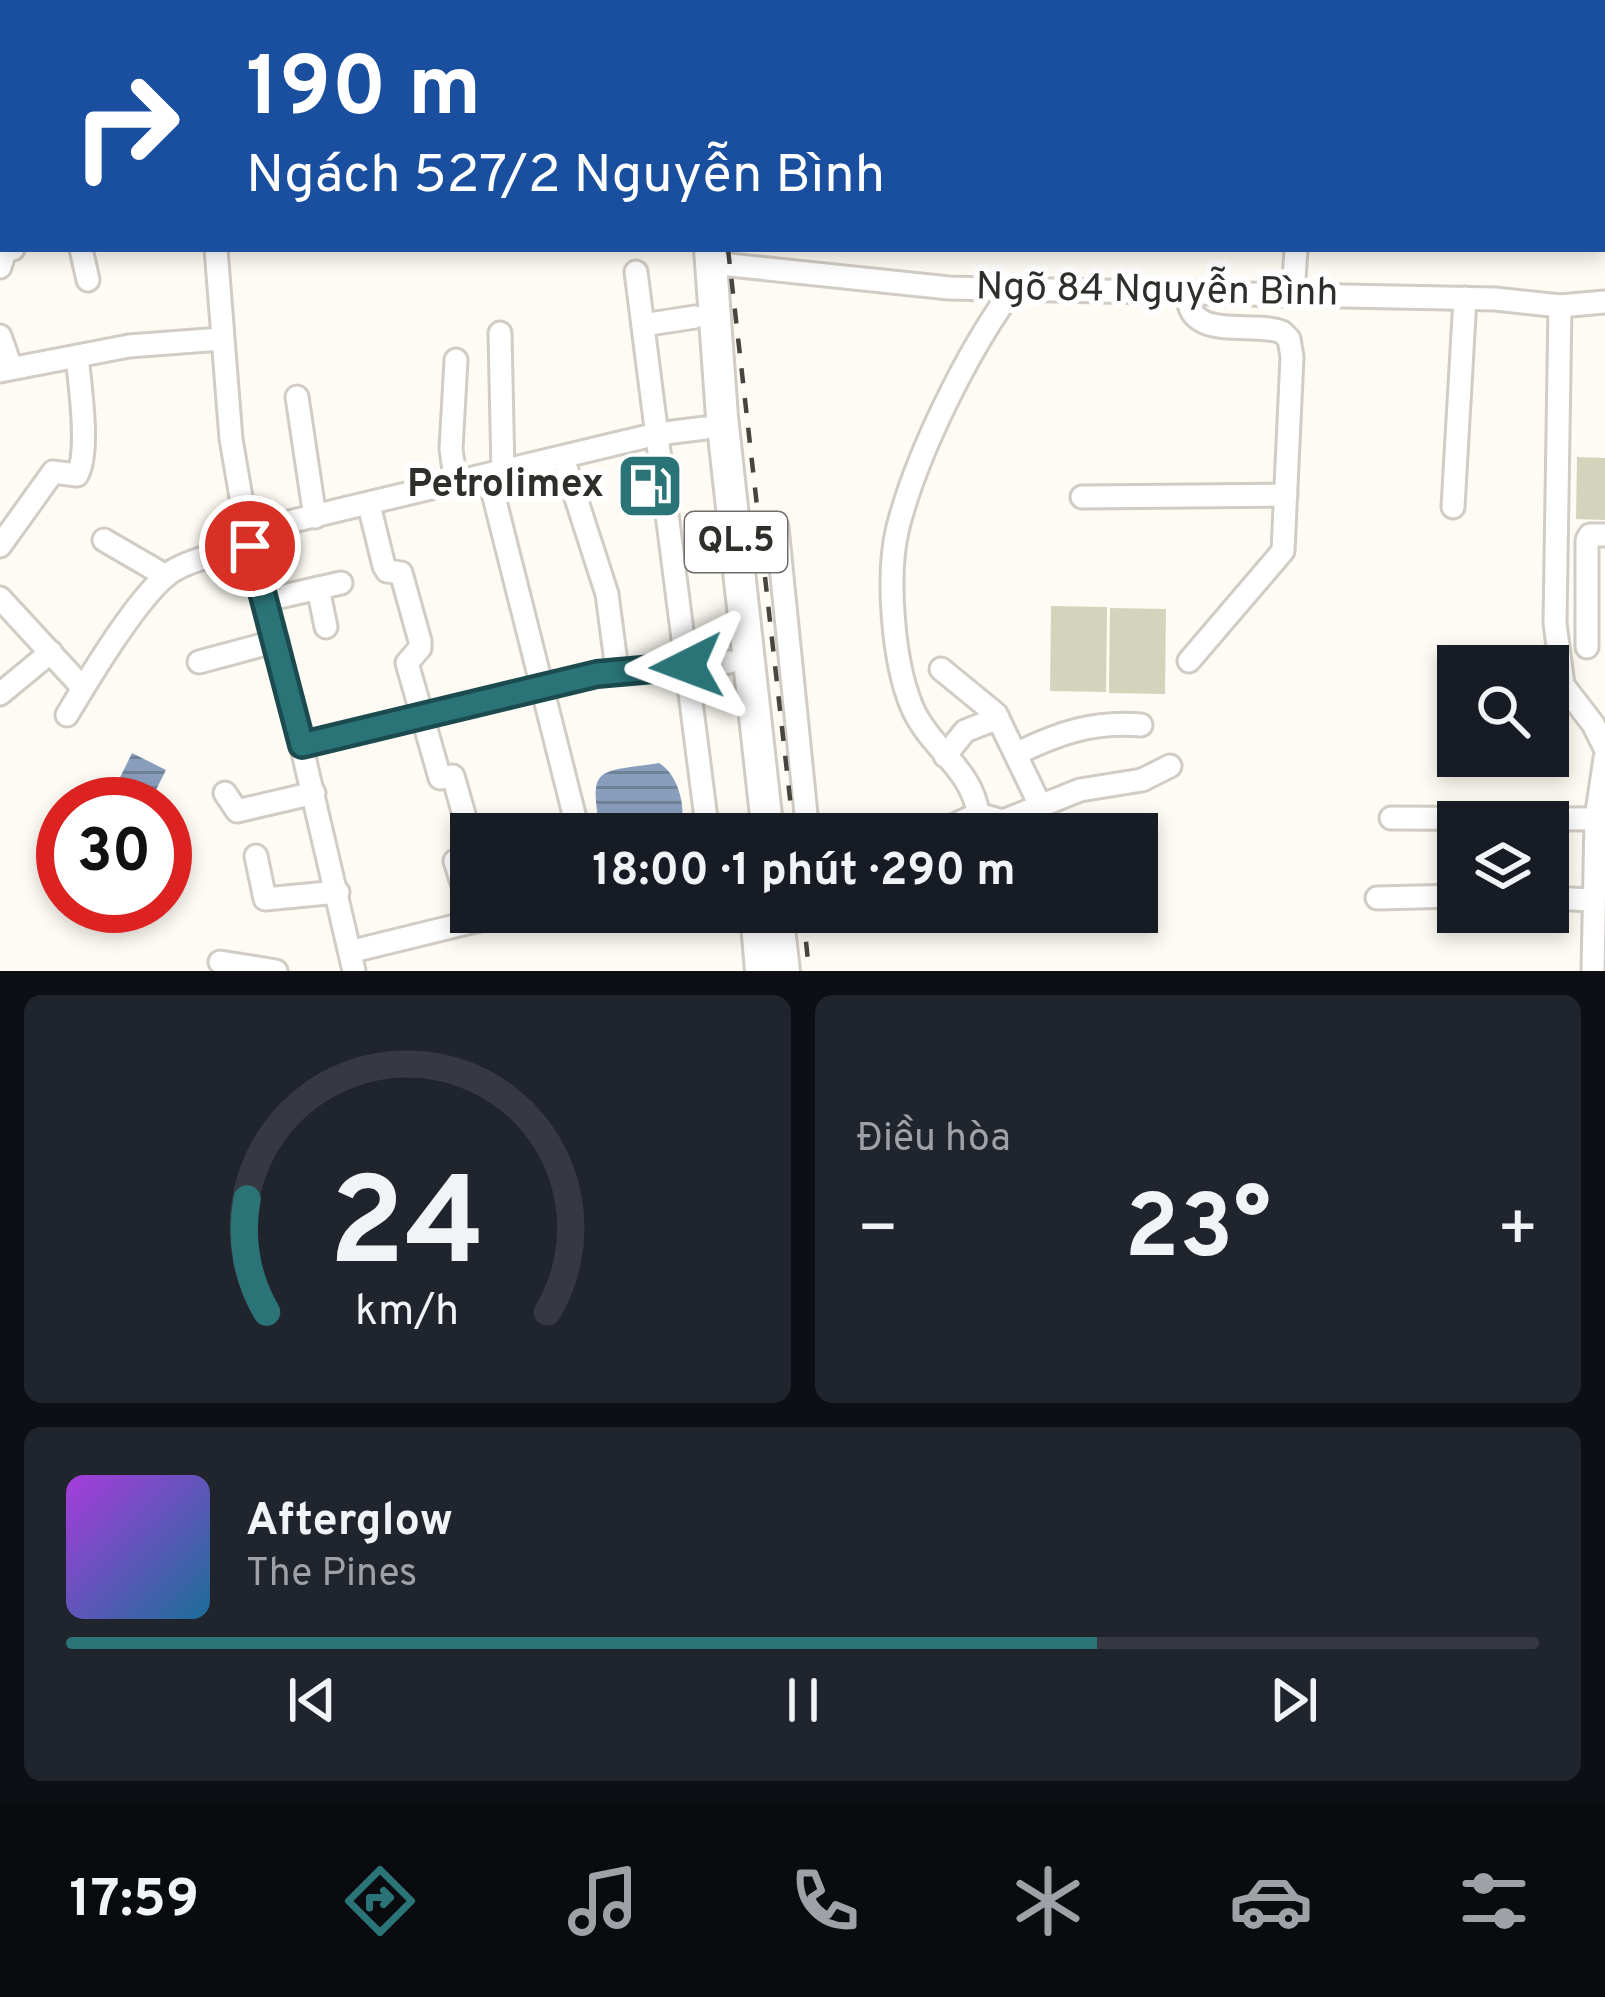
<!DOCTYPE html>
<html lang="vi">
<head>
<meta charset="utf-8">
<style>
	body { margin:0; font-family:Overpass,sans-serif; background:#20242c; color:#f1f3f6; height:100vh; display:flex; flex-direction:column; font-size:45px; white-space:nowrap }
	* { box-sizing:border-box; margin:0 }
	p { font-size:39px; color:#9ea1a6 }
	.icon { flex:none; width:66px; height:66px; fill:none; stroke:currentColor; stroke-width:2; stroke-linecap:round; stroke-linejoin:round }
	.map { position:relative; height:971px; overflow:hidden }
	.sheet { display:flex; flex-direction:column; gap:24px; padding:24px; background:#0d0f14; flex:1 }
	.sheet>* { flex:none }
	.guide { position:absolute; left:0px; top:0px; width:1605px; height:252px; box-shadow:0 6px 18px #0003; background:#1a4fa0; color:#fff; overflow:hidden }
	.tools { position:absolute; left:1437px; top:645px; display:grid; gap:24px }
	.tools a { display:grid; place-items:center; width:132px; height:132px; border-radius:0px; background:#171b24; box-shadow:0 6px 18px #0003; font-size:60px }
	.speed { position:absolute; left:36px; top:777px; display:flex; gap:24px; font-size:60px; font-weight:700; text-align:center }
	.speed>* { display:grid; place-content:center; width:156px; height:156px; border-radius:50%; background:#171b24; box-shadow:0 6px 18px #0003; line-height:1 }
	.speed .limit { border:18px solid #d22; background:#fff; color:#111 }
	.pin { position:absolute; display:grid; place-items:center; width:102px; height:102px; color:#fff; margin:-51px; border:6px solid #fff; border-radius:50%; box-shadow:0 3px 12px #0007 }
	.me { position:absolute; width:132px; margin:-66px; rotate:267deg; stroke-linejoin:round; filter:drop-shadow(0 0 9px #0008) }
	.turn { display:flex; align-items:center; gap:42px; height:252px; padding:0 48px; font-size:54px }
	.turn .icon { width:156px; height:156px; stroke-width:2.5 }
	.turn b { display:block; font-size:84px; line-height:102px }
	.big { font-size:90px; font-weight:700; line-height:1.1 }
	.sheet .tile { flex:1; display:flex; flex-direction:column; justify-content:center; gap:18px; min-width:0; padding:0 42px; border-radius:18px; background:#20242c }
	.sheet .dial { align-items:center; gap:0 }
	.dial svg { height:312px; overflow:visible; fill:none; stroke:#363941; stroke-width:7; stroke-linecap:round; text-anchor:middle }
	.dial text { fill:#f1f3f6; stroke:none }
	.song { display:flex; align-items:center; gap:36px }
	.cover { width:144px; height:144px; border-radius:18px; background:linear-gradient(135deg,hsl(280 70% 55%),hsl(200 70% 35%)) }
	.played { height:12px; border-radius:6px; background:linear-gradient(90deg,#2a7478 70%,#363941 70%) }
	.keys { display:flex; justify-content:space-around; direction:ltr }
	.heat { display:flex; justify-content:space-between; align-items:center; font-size:66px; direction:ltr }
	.sheet .tiles { flex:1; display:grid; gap:24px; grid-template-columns:1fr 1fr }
	.tile:last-child { grid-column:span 2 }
	.trip { position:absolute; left:450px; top:813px; width:708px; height:120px; border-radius:0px; background:#171b24; box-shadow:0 6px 18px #0003; font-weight:700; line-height:120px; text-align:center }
	.tab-bar { display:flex; height:192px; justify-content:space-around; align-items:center; background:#090b0e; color:#9ea1a6 }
	.tab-bar .icon { width:84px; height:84px }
	.tab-bar .current { color:#2a7478 }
	.tab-bar b { font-size:54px; color:#f1f3f6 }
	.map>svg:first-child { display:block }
	.park { fill:#d2d5bb }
	.water { fill:url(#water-rules) }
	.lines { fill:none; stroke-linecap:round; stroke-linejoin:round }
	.minor-casing { stroke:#d1ccc4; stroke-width:27 }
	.highway-casing { stroke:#d1ccc4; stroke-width:36 }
	.minor { stroke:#fff; stroke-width:21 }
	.highway { stroke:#fff; stroke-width:30 }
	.rail { stroke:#474542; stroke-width:4.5; stroke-dasharray:15 15; stroke-linecap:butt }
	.route-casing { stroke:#1b4b4e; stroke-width:30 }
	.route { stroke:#2a7478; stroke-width:21 }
	.labels { text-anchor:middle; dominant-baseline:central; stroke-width:12; stroke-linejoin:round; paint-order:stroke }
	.shield { fill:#fff; stroke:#6e6d6b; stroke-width:3 }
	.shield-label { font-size:36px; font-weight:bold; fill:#302e2b }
	.street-label { font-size:39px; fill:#302e2b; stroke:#fff }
	.poi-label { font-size:39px; font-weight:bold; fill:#302e2b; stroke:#fff; text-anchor:end }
</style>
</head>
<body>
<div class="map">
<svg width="1605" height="971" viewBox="0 0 1605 971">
	<defs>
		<pattern id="water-rules" width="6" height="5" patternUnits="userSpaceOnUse" patternTransform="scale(3)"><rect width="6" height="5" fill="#899ebd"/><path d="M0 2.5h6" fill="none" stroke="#70819a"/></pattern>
	</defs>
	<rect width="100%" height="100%" fill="#fefbf4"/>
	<g class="park">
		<path d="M 1577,457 L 1605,458 L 1605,520 L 1576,519 Z"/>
		<path d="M 1051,606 L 1107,607 L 1106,692 L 1050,691 Z"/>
		<path d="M 1110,608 L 1166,609 L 1165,694 L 1109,693 Z"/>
	</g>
	<g class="water">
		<path d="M 132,753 L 166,770 L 149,804 L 114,790 Z"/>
		<path d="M 659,763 C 679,774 689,814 678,834 L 601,834 C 589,765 594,773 659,763 Z"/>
	</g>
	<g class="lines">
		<defs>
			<g id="minor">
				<path d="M 165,0 L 166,3"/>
				<path d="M 613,0 L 618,3"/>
				<path d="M 1314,3 L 1315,0"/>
				<path d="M 0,167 L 3,166"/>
				<path d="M 81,249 L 88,280"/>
				<path d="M 216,249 L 231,439 L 247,532 L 277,641 L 354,971"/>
				<path d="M 711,263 L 949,288 L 1495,299 L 1560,306 L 1605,302"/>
				<path d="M 0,267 L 5,251 L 13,249"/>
				<path d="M 636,272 L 708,834"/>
				<path d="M 1188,292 C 1186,343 1251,320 1282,332 L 1289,339 L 1292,357 L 1283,551 L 1189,661"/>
				<path d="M 1293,295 L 1296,249"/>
				<path d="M 1560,306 L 1555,623 L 1563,685 L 1593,724 L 1605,748"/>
				<path d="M 643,325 L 695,317"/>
				<path d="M 500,333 L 503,473"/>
				<path d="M 0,336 L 11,367"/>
				<path d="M 456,360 L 451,449 L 456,485"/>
				<path d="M 0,371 L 129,346 L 221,339"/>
				<path d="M 297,397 L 315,517"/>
				<path d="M 563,458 L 607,594 L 617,670"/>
				<path d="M 489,477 L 579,834"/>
				<path d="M 1082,497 L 1286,495"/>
				<path d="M 369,505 L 384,566 L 387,571 L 401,573 L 420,641 L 420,648 L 407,663 L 440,778 L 453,776 L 471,839"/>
				<path d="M 1453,507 L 1465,298"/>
				<path d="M 777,527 L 808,834"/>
				<path d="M 247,532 L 657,434 L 705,428"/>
				<path d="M 104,540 L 166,576"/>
				<path d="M 0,546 L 53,472 L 77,475 C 90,453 80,385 77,357"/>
				<path d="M 318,588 L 326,627"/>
				<path d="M 0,598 L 83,688"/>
				<path d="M 266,600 L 341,583"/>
				<path d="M 1587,647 L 1587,540 L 1590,535 L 1605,535"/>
				<path d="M 199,662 L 277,641"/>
				<path d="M 941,669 L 996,714 L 1040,805"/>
				<path d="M 0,694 L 51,652"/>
				<path d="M 67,715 C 88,680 139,594 171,572 C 193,558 225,553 251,546"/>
				<path d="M 302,745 L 597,674 L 730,662"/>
				<path d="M 1016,754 C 1058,733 1094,721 1141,725"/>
				<path d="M 945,756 L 965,731 L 998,718"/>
				<path d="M 225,793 L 237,811 L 314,793"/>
				<path d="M 978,814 C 973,770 929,747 912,707 C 893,662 886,575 898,527 C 917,453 968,350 1013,289"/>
				<path d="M 1391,818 L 1596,819"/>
				<path d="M 935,834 L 978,814 L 1003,821 L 1080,790 L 1142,780 L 1170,766"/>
				<path d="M 256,856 L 265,899 L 338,892"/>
				<path d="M 471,857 L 455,861 L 474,921"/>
				<path d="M 1377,898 L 1458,896"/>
				<path d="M 1548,898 L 1593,900"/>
				<path d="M 353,951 L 512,912"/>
				<path d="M 220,962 L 276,971"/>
				<path d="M 1593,971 L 1596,819 L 1605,758"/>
			</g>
			<g id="highway">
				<path d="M 719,3 L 720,0"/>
				<path d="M 745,3 L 746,0"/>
				<path d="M 710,249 L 722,417 L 768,834"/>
				<path d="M 756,912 L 761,971"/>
				<path d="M 777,912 L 784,971"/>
			</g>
		</defs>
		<use href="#minor" class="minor-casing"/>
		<use href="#highway" class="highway-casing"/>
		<use href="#minor" class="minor"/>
		<use href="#highway" class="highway"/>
		<g class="rail">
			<path d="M 762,3 L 763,0"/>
			<path d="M 728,249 L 794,834"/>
			<path d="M 803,912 L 809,971"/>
		</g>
	</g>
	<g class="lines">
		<defs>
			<path id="route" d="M 250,546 L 302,745 L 597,674 L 687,666"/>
		</defs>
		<use href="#route" class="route-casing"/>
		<use href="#route" class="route"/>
	</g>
	<defs>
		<symbol id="fuel-square" viewBox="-11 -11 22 22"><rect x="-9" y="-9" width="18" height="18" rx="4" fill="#2a7478" stroke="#fff"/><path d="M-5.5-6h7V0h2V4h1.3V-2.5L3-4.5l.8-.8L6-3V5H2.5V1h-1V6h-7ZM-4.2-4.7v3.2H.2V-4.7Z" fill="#fff"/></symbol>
	</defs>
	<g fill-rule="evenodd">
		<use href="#fuel-square" x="612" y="448" width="76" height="76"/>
	</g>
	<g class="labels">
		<rect class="shield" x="685" y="512" width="102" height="60" rx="9"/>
		<g class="shield-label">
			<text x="736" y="542">QL.5</text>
		</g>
		<g class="street-label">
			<text transform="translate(1157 292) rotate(1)">Ngõ 84 Nguyễn Bình</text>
		</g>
		<g class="poi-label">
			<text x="604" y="486">Petrolimex</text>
		</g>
	</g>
</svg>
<div class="tools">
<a><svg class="icon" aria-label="search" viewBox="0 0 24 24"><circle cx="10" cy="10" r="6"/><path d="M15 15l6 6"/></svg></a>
<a><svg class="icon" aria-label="layers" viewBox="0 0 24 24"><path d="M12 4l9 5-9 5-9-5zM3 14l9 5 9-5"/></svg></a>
</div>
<div class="speed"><div class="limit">30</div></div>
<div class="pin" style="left:250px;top:546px;background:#d93025"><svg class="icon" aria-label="arrive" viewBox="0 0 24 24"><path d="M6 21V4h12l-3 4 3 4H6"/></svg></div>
<svg class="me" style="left:687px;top:666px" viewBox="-20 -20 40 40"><path d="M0-17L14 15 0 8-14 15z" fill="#2a7478" stroke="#fff" stroke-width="4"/></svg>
<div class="trip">18:00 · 1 phút · 290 m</div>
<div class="guide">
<div class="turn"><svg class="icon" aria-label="right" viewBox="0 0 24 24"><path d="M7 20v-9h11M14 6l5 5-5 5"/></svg><div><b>190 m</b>Ngách 527/2 Nguyễn Bình</div></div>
</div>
</div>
<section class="sheet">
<div class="tiles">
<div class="tile dial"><svg viewBox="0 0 100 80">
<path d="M14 69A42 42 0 1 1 86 69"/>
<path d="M14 69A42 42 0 0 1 9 40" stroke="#2a7478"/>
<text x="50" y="56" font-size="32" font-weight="700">24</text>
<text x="50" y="72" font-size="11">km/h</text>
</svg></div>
<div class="tile"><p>Điều hòa</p>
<div class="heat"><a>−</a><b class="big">23°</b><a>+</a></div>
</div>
<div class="tile">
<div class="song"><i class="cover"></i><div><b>Afterglow</b><p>The Pines</p></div></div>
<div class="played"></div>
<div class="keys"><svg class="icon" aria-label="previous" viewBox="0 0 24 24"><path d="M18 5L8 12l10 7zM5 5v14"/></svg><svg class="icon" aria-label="pause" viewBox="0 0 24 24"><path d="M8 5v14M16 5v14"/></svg><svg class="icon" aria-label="next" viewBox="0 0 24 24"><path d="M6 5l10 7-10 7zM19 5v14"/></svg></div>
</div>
</div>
</section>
<nav class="tab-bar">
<b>17:59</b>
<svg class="icon current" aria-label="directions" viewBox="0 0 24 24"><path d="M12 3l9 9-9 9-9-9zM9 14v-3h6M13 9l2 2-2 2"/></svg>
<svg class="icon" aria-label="music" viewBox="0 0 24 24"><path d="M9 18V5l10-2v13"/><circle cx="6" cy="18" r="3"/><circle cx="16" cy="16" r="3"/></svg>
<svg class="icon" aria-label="phone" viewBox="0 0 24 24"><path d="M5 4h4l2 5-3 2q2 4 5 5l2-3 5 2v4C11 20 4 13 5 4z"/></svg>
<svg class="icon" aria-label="climate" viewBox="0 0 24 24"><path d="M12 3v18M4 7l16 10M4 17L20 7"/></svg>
<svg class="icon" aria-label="car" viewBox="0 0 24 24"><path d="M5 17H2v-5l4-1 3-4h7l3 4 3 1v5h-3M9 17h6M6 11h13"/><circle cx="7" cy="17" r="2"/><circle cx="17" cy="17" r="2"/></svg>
<svg class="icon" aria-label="filters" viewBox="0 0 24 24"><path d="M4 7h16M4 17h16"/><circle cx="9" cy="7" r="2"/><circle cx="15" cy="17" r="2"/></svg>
</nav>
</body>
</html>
